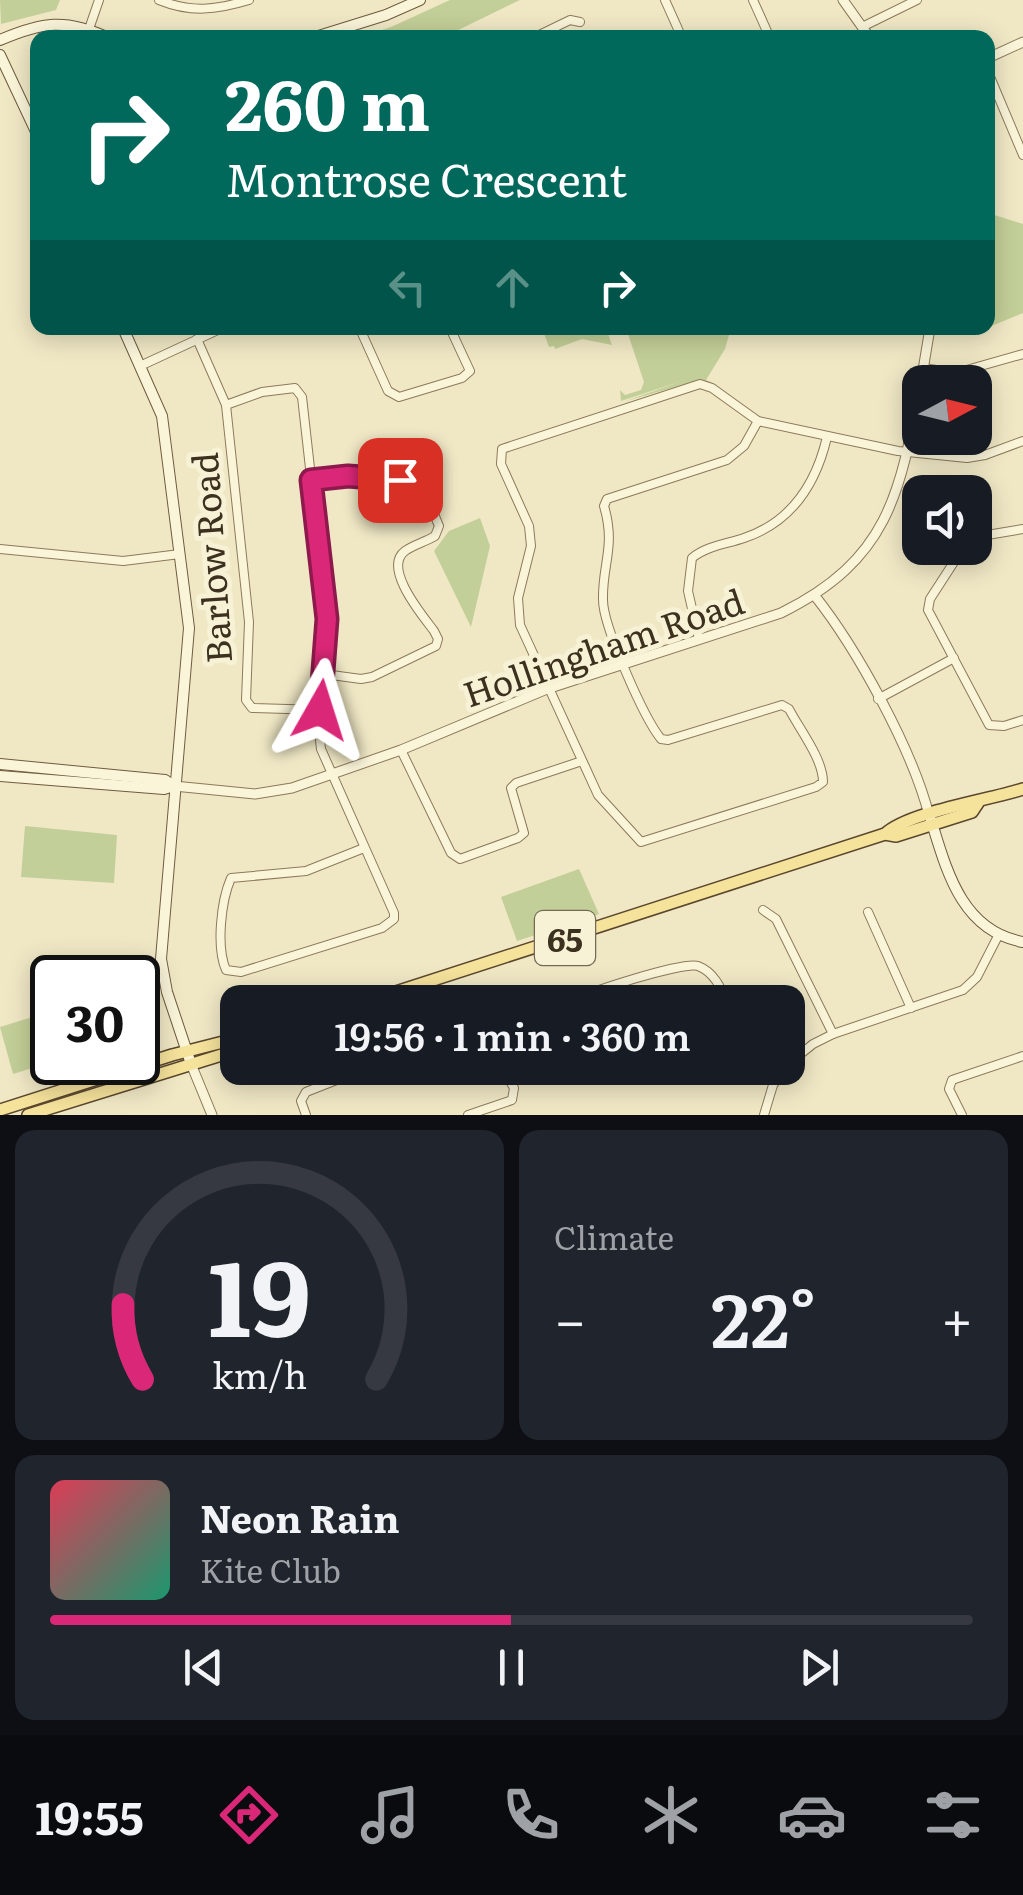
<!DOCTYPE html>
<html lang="en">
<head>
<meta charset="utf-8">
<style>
	body { margin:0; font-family:Literata,serif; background:#20242c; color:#f1f3f6; height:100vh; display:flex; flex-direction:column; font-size:38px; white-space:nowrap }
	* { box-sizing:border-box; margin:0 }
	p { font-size:32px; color:#9ea1a6 }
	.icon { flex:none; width:55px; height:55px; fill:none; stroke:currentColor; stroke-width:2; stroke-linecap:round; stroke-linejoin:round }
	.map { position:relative; height:1115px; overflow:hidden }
	.side { display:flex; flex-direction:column; gap:15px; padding:15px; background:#0d0f14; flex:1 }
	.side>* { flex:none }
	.banner { position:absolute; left:30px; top:30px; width:965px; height:305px; border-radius:20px; box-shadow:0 5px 25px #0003; background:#00695c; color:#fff; overflow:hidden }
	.needle { width:65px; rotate:83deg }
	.controls { position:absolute; left:902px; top:365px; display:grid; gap:20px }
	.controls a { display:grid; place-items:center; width:90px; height:90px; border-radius:20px; background:#171b24; box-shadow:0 5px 25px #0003; font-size:50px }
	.speed { position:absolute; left:30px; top:955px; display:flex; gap:20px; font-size:50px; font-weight:700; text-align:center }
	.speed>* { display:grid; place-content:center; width:130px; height:130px; border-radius:50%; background:#171b24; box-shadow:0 5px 25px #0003; line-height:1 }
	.speed .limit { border:5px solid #111; border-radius:15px; background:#fff; color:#111 }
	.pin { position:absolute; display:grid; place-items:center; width:85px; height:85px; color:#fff; margin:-42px; border-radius:20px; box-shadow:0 5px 15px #0006 }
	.me { position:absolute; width:110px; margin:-55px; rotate:6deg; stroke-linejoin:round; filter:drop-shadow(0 0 8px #0008) }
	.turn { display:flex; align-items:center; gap:35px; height:210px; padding:0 30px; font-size:45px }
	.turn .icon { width:130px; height:130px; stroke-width:2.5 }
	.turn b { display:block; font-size:70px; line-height:85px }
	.lanes { display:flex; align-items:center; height:95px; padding:0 30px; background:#0003; justify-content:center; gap:50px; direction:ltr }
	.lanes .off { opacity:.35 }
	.big { font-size:75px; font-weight:600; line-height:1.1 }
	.side .card { flex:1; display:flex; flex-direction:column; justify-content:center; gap:15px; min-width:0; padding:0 35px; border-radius:20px; background:#20242c }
	.side .dial { align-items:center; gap:0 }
	.dial svg { height:260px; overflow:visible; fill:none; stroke:#363941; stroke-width:7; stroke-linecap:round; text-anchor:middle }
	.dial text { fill:#f1f3f6; stroke:none }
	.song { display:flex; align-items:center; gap:30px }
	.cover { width:120px; height:120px; border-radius:15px; background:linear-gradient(135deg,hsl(350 70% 55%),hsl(160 70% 35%)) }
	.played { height:10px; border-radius:5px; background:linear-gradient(90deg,#db2777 50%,#363941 50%) }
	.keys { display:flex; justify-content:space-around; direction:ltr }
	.heat { display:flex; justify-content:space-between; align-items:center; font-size:55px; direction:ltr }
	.side .tiles { flex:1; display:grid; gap:15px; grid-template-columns:1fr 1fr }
	.card:last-child { grid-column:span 2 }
	.trip { position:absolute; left:220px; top:985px; width:585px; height:100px; border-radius:20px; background:#171b24; box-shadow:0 5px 25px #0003; font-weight:600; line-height:100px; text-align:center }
	.dock { display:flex; height:160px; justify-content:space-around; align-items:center; background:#090b0e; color:#9ea1a6 }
	.dock .icon { width:70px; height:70px }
	.dock .selected { color:#db2777 }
	.dock b { font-size:45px; color:#f1f3f6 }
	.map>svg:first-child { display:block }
	.green { fill:#c3cf98 }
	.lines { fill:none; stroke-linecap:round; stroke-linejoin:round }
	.minor-casing { stroke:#8c7a5a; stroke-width:10 }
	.tertiary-casing { stroke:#8c7a5a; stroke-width:11 }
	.secondary-casing { stroke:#6e5b3d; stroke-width:12 }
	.primary-casing { stroke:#5a472e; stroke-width:14 }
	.minor { stroke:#faf4d9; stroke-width:8 }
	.tertiary { stroke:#faf4d9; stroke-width:9 }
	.secondary { stroke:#faf4d9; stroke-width:10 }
	.primary { stroke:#f5e29b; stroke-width:11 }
	.route-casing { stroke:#8e194d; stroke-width:25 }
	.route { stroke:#db2777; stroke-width:18 }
	.labels { text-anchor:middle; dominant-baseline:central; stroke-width:10; stroke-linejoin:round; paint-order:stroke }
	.shield { fill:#f7f1d5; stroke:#746a55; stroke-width:2.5 }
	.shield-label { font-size:32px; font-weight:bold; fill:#3c301e }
	.street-label { font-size:35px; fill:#3c301e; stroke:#f7f1d5 }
</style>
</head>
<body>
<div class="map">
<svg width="1023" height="1115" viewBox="0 0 1023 1115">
	<rect width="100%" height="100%" fill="#f0e8c5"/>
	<g class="green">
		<path d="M 0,0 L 60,0 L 56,10 L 1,24 Z"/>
		<path d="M 450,0 L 520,0 L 444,37 L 360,37 L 391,27 Z"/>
		<path d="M 988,213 L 1023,224 L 1023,313 L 982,330 L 937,334 L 939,328 L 988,328 Z"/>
		<path d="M 542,328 L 606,328 L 612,345 L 582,339 L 555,349 L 554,346 L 549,347 Z"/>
		<path d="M 626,328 L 731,328 L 725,349 L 706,380 L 717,385 L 715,388 L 692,382 L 623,402 L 682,381 L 621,401 L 620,390 L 625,395 L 641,390 L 644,382 Z"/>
		<path d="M 480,518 L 490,546 L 471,627 L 434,551 L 449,531 Z"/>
		<path d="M 25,826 L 117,835 L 114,883 L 21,877 Z"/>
		<path d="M 579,869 L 599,914 L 517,941 L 501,897 Z"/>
		<path d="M 52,1011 L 52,1062 L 13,1074 L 0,1027 Z"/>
	</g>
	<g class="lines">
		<defs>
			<g id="minor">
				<path d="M 159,0 C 191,13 216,10 249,0"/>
				<path d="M 665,0 L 682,38"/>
				<path d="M 753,0 L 770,38"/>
				<path d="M 862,27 L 917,0"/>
				<path d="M 89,29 L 99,0"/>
				<path d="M 533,38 L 570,20 L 580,22"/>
				<path d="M 988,72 L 1023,155"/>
				<path d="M 360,329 L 388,391 L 399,397 L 462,378 L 470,371 L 450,328"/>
				<path d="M 197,339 L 226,405 L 249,622 L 246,700 L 252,708 L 320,710"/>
				<path d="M 140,366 L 222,328"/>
				<path d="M 923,368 L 956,373 L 1023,354"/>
				<path d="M 226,405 L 262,392 L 295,388 L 302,397 L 327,619 L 319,731 L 321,749 L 394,913 L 394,919 L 382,928 L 241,972 L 226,970 C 216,947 221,901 231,878 L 306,871 L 364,848"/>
				<path d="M 758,421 L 744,446 L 727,460 L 607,499 L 604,506 C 616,547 602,564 603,600 C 603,626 644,718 661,739 L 668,740 L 782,705 L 789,709 C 800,730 823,759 823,782 L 816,787 L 641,842 L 598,795 L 520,625 L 518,598 L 531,546 L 529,526 L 501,464 L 502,449 L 700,384 L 712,388 L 758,421 L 898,451 L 967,458 L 985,455 L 1023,441"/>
				<path d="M 311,479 L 348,476 L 414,478 L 420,481 L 439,526 L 435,536 C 425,542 413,545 405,551 C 382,568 423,616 434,631 L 438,639 L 436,646 L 372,677 L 361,679 L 324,674"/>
				<path d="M 975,537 L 1023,529"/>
				<path d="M 963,548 L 930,599 L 928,610 L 989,725 L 1004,726 L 1023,720"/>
				<path d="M 0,549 L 123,561 L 180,554"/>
				<path d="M 699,639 L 688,591 L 692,558 C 706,546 727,544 744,538 C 792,522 816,484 827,437"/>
				<path d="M 878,699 L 954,658"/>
				<path d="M 401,750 L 451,853 L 460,859 L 518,838 L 524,833 L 511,788 L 516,783 L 582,761"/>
				<path d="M 763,910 L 776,919 L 833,1034"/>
				<path d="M 868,912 L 911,1008"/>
				<path d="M 571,1002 C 584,993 684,961 698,966 C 714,972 721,988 727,1002"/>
				<path d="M 788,1064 L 813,1044 L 833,1034 L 963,990 L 977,977 L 998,936"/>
				<path d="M 597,1068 L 602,1078 L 610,1079 L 649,1068"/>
				<path d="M 763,1068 L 777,1079"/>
				<path d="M 306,1115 L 301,1101 L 306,1092 L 367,1068"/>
				<path d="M 468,1115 L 512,1100 L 514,1088 L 502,1068"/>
				<path d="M 764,1115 L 773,1085 L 785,1068"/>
				<path d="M 962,1115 L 949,1089 L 952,1080 L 1023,1056"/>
			</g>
			<g id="tertiary">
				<path d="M 843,0 L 870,38"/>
				<path d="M 988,58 L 1023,42"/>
				<path d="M 921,382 L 930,328"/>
				<path d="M 815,596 C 857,649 912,749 929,815"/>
				<path d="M 174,786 L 255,794 L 292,788 L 401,750 L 547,689 L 781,613 C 888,560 900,495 920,386"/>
				<path d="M 191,1064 L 212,1115"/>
			</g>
			<g id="secondary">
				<path d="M 312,38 L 386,15 L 420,0"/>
				<path d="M 0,40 C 42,22 65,18 109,38"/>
				<path d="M 0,55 L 38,136"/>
				<path d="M 123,328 L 162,416 L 189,628 L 161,959 L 167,992 L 191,1064"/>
				<path d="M 0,764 L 165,780 L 174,786"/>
				<path d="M 0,776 L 164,789 L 174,786"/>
				<path d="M 931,820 C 947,872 962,931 1023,942"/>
			</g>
			<g id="primary">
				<path d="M 885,834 C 908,812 989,800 1023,789"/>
				<path d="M 365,1002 L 885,834 L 896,836 L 972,812 L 978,803"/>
				<path d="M 0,1110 L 172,1055 L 227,1041 L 238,1043"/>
				<path d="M 28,1115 L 231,1052 L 238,1044"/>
			</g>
		</defs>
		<use href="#minor" class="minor-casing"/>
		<use href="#tertiary" class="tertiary-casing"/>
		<use href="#secondary" class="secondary-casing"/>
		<use href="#primary" class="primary-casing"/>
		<use href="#minor" class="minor"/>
		<use href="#tertiary" class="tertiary"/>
		<use href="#secondary" class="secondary"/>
		<use href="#primary" class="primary"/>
	</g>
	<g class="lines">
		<defs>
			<path id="route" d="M 320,710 L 327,619 L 311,480 L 348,476 L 400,480"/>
		</defs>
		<use href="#route" class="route-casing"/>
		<use href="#route" class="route"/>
	</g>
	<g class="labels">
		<rect class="shield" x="535" y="911" width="60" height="54" rx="8"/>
		<g class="shield-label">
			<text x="565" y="938">65</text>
		</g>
		<g class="street-label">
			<text transform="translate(210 558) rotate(-94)">Barlow Road</text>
			<text transform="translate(603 646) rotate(-19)">Hollingham Road</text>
		</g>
	</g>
</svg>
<div class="controls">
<a><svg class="needle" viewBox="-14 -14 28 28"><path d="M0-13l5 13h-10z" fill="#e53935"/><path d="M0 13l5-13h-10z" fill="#9ea1a6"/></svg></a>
<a><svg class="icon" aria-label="sound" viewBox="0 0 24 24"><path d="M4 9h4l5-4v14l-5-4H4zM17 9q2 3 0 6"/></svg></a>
</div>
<div class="speed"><div class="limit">30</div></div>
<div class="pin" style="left:400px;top:480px;background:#d93025"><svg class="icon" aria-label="arrive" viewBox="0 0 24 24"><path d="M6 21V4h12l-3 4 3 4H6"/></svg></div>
<svg class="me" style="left:320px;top:710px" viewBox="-20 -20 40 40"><path d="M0-17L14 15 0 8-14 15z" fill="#db2777" stroke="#fff" stroke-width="4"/></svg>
<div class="trip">19:56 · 1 min · 360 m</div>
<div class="banner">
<div class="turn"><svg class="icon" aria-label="right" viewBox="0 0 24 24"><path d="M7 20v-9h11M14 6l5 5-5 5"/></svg><div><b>260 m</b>Montrose Crescent</div></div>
<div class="lanes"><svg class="icon off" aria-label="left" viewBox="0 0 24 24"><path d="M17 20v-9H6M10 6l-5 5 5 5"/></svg><svg class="icon off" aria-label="ahead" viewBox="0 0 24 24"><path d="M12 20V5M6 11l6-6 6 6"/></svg><svg class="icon" aria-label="right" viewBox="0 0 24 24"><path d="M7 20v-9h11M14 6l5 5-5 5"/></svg></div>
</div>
</div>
<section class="side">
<div class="tiles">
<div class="card dial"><svg viewBox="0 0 100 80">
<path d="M14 69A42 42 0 1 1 86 69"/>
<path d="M14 69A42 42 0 0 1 8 46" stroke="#db2777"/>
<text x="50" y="56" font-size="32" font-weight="700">19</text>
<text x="50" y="72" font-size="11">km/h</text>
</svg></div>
<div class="card"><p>Climate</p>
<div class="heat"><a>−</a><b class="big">22°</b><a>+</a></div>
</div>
<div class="card">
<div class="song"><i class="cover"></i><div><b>Neon Rain</b><p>Kite Club</p></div></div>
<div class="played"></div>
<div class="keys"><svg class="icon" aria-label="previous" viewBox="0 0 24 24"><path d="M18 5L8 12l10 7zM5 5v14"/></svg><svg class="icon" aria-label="pause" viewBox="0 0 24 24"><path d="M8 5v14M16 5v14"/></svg><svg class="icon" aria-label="next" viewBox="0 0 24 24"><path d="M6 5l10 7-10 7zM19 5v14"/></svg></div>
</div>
</div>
</section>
<nav class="dock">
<b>19:55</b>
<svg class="icon selected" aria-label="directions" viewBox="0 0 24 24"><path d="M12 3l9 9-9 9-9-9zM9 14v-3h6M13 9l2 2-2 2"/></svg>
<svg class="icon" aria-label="music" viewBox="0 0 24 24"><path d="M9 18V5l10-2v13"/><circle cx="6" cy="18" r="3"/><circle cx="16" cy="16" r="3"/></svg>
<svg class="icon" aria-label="phone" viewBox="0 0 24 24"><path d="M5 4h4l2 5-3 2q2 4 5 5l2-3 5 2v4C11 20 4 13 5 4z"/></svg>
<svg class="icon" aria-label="climate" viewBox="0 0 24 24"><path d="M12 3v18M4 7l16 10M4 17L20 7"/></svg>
<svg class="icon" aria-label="car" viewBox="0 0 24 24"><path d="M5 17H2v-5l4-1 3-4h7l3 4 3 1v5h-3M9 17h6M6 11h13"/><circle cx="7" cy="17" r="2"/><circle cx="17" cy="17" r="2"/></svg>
<svg class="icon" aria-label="filters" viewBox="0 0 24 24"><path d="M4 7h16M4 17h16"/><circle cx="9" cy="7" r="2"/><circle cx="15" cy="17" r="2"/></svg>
</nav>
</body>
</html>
